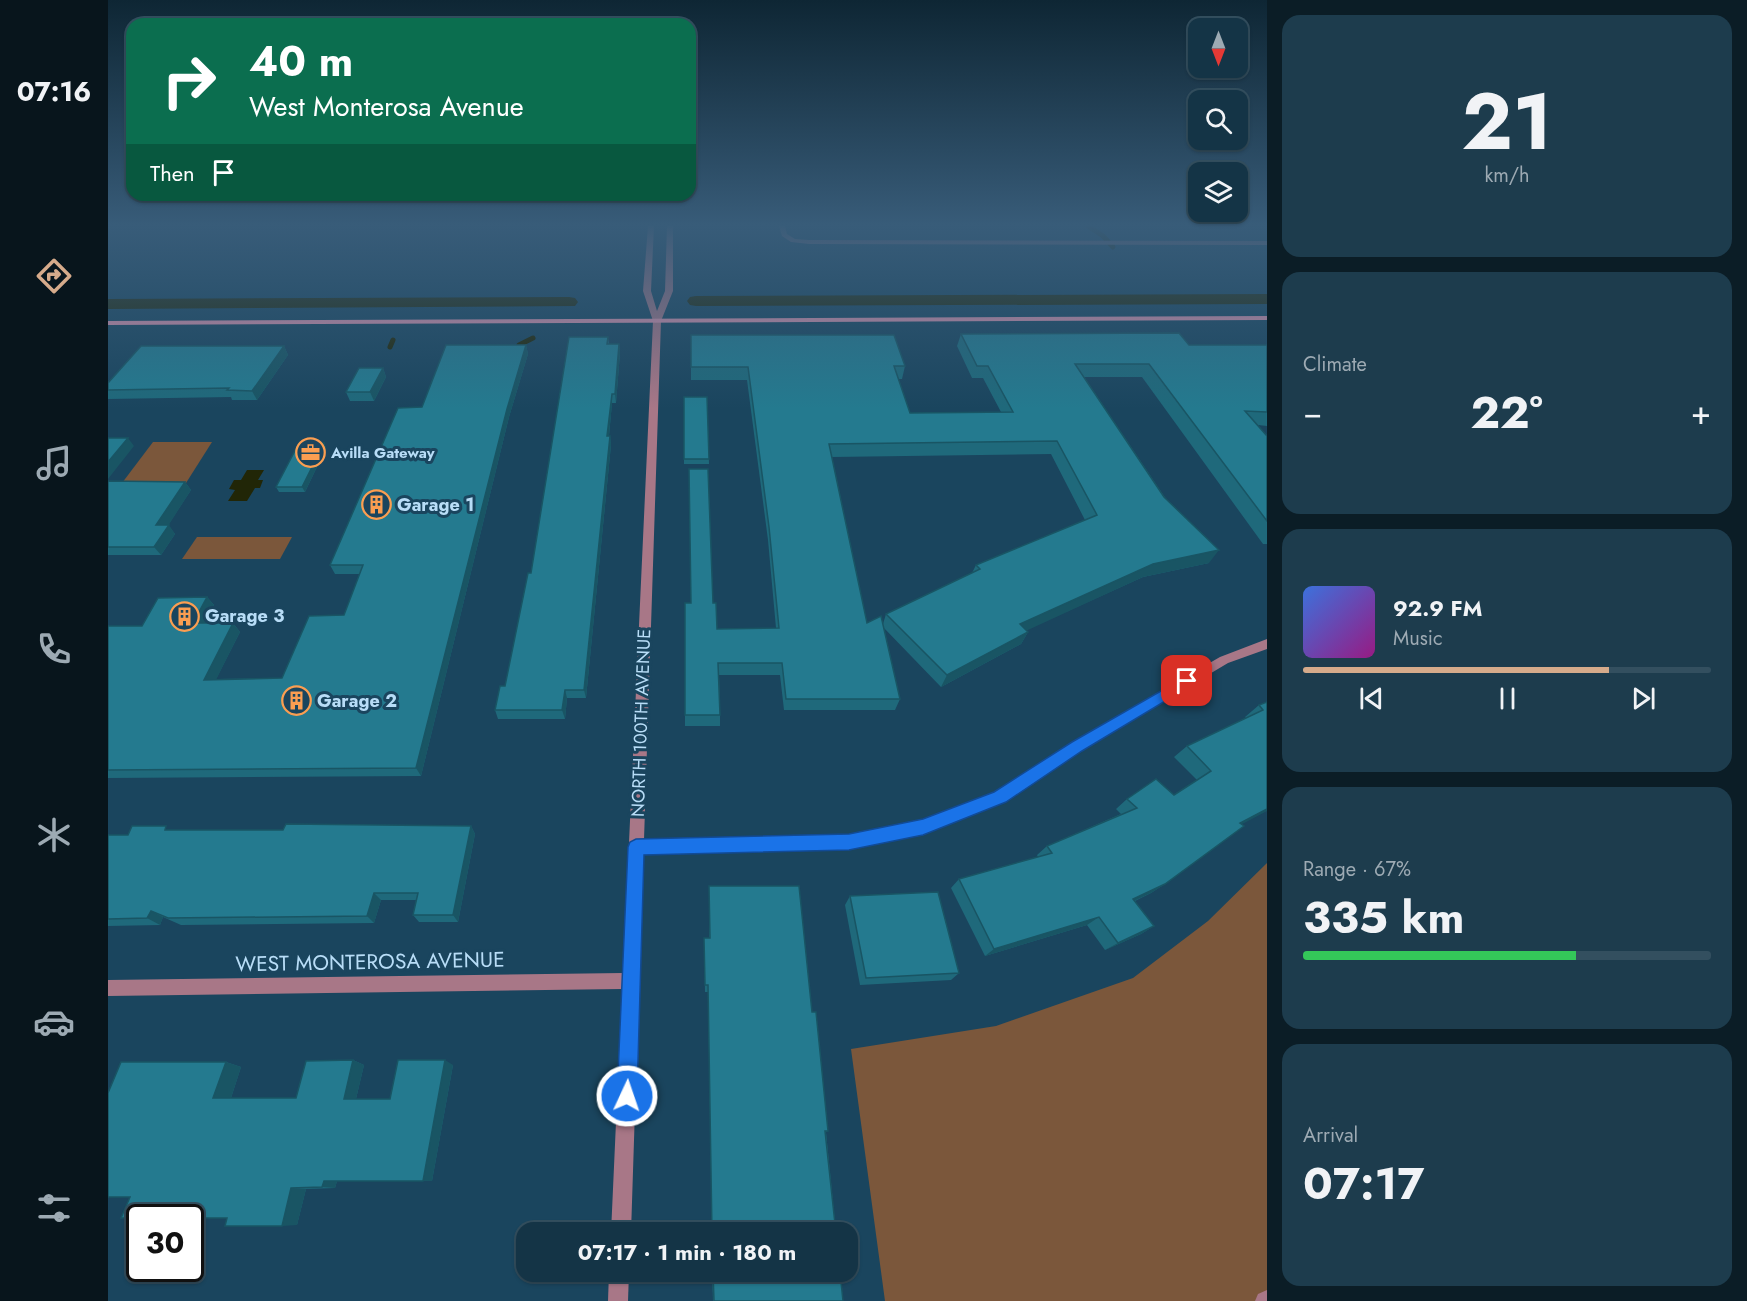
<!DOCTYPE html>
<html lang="en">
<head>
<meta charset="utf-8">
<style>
	body { margin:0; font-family:Jost,sans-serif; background:#1d3c4d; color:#f1f3f6; height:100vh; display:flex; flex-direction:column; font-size:22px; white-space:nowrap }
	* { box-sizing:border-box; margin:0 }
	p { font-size:20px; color:#9daab3 }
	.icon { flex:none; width:33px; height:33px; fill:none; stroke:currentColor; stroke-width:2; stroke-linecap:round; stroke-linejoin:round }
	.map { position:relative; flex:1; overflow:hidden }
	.panel { display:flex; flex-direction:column; gap:15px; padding:15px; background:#0b1d26; width:480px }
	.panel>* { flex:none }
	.hud { position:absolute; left:18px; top:18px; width:570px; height:183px; border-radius:18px; box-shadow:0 2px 4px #0004,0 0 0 2px #334f5f; background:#0b6e4f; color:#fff; overflow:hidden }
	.needle { width:39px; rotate:180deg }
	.tools { position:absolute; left:1080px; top:18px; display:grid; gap:12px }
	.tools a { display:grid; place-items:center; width:60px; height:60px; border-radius:12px; background:#143446; box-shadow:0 2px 4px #0004,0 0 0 2px #334f5f; font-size:30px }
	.speed { position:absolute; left:18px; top:1204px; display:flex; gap:12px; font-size:30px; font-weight:700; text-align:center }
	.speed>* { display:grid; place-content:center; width:78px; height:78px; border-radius:50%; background:#143446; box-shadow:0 2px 4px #0004,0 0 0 2px #334f5f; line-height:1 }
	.speed .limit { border:3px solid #111; border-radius:9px; background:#fff; color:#111 }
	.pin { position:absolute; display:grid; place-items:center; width:51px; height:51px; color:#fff; margin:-26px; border-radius:12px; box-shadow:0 3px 9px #0006 }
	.me { position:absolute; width:66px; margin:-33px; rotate:3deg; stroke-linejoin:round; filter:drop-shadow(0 0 4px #0008) }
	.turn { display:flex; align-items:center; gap:21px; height:126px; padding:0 24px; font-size:27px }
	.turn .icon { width:78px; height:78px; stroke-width:2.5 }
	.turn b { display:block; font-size:42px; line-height:51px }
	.then { display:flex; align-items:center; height:57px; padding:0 24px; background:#0003; gap:12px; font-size:22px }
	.big { font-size:45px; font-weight:700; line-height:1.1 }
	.panel .tile { flex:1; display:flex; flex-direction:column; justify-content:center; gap:9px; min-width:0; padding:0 21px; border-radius:18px; background:#1d3c4d }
	.panel .dial { align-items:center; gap:0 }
	.dial b { font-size:78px; line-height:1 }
	.song { display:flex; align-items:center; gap:18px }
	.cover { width:72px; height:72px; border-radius:9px; background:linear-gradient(135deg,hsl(220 70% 55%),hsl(310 70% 35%)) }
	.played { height:6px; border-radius:3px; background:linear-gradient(90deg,#d6ab8b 75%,#334f5f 75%) }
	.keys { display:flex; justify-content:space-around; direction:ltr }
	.heat { display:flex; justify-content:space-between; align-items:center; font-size:33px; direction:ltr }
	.charge { height:9px; border-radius:4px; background:linear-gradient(90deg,#34c759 67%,#334f5f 0) }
	.trip { position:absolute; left:408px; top:1222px; width:342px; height:60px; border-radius:18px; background:#143446; box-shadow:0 2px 4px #0004,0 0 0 2px #334f5f; font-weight:700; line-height:60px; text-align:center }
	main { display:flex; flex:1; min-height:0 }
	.dock { display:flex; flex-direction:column; width:108px; justify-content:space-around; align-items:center; background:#08151c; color:#9daab3 }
	.dock .icon { width:42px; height:42px }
	.dock .active { color:#d6ab8b }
	.dock b { font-size:27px; color:#f1f3f6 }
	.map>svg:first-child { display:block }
	.green { fill:#7b573b }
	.water { fill:#212607 }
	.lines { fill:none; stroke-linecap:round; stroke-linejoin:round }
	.stream { stroke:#212607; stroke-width:5 }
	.canal { fill:#212607; fill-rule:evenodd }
	.street { fill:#a87787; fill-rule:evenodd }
	.secondary { fill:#e194ae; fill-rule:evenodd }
	.wall { fill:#1f697b; fill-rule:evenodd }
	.shaded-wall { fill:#195564 }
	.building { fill:#247a8f; stroke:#195564; stroke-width:1.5 }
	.route { fill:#1a73e8; stroke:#114b97; stroke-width:1.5 }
	.labels { text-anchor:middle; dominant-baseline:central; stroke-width:6; stroke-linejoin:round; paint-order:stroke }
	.far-poi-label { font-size:15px; font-weight:bold; fill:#b8ddf7; stroke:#1a455e; text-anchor:start }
	.poi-label { font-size:18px; font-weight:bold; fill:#b8ddf7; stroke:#1a455e; text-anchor:start }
	.street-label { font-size:18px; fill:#b8ddf7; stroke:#1a455e }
	.near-street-label { font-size:21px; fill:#b8ddf7; stroke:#1a455e }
</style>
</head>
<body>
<main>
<nav class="dock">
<b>07:16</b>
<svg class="icon active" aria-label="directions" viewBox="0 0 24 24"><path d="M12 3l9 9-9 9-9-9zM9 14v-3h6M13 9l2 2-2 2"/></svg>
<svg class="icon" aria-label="music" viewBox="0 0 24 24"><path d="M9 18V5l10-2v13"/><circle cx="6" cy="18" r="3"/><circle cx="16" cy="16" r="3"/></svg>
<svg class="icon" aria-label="phone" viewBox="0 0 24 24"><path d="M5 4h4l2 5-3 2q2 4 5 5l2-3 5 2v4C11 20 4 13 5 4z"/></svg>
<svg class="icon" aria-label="climate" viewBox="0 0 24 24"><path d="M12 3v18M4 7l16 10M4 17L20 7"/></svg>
<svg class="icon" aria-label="car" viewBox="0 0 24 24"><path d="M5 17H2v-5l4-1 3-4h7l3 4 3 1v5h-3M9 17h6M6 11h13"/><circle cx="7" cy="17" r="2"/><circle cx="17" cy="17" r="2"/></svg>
<svg class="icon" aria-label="filters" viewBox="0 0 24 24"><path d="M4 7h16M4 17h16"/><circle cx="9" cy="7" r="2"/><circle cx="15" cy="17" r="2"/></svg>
</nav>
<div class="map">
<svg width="1159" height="1301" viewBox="0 0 1159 1301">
	<rect width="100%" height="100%" fill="#1a455e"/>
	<g class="green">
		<path d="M 45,442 L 104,442 L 78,483 L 14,483 Z"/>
		<path d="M 89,537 L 184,537 L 172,559 L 74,559 Z"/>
		<path d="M 1159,863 L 1159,1301 L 777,1301 L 743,1049 L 888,1026 L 1025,978 L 1100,921 Z"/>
	</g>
	<path class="water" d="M 139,470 L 156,470 L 150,480 L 155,480 L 152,488 L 147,488 L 139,501 L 120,501 L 127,490 L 121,489 L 126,480 L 133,480 Z"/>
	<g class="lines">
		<g class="stream">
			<path d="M 980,226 L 995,236 L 1005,247"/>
			<path d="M 411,345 L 425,338"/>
			<path d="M 282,347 L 285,340"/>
		</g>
		<g class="canal">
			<path d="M 1159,294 L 1159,304 L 588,306 L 582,305 L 579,301 L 582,297 L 588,296 Z"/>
			<path d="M 461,297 L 467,298 L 470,302 L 467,306 L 0,309 L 0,299 Z"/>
		</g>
		<g class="street">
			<path d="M 540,226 L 546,226 L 543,291 L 549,311 L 557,291 L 559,226 L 565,226 L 565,291 L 553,321 L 536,840 L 741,835 L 815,820 L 887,792 L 964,742 L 1112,657 L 1159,639 L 1159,649 L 1120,663 L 974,750 L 897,802 L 815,834 L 741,849 L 535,854 L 531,976 L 533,981 L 531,986 L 523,1233 L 503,1233 L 514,989 L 0,996 L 0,980 L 515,973 L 545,321 L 535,291 Z"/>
			<path d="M 671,226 L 677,226 L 679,234 L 687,239 L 701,240 L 1159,241 L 1159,245 L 701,244 L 683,242 L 674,236 Z"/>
			<path d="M 501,1272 L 521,1272 L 520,1301 L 500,1301 Z"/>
			<path d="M 1159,1290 L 1159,1301 L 1147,1301 L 1150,1294 Z"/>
		</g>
		<path class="secondary" d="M 1159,316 L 1159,320 L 0,325 L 0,321 Z"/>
	</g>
	<g class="wall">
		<path d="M 853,334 L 1081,345 L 1159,345 L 1159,426 L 1150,425 L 1159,436 L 1159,544 L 1155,544 L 1034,377 L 976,377 L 1101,563 L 1035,577 L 918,630 L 920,632 L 913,644 L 833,687 L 776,628 L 792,699 L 787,710 L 676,710 L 672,675 L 611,675 L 612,715 L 612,726 L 577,726 L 577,603 L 605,603 L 609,629 L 668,628 L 660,540 L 639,380 L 583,380 L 583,335 L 797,366 L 794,379 L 790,379 L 802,413 L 893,412 L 875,378 L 864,378 L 849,346 ZM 943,454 L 977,520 L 868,565 L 864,573 L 778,614 L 775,624 L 759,623 L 724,457 Z"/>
		<path d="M 500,337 L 501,344 L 511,344 L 512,353 L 508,403 L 504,403 L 501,436 L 502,436 L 503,445 L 478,698 L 459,698 L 457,719 L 390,719 L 387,710 L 397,686 L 423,573 Z"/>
		<path d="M 418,345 L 420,354 L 401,417 L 313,776 L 0,778 L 0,626 L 34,626 L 99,597 L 106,605 L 96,623 L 125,623 L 132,632 L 108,679 L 174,678 L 236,615 L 252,574 L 227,574 L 222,565 L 314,407 Z"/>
		<path d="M 176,346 L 180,355 L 149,400 L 124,400 L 123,397 L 0,399 L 0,383 Z"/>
		<path d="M 275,368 L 278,377 L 266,401 L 242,401 L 238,392 Z"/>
		<path d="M 576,397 L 599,397 L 601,464 L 576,464 Z"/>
		<path d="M 216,443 L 218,448 L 197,492 L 171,492 L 168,487 Z"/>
		<path d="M 0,481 L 77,482 L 83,490 L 60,525 L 67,534 L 53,555 L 0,555 Z"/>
		<path d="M 1159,702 L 1134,824 L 1057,884 L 1043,893 L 1027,901 L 1046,926 L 1033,934 L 997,950 L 979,925 L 877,956 L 843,888 L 851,879 L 930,857 L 929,855 L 939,846 L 1013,814 L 1008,809 L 1019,799 L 1066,795 L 1089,780 L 1066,757 L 1079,746 L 1138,718 L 1137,717 L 1151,705 Z"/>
		<path d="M 363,826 L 367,834 L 350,922 L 311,922 L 305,915 L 308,900 L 273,900 L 266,923 L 73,925 L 55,917 L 52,925 L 0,926 L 0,835 L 20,835 L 64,830 L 175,830 Z"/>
		<path d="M 601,886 L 704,1012 L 720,1131 L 718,1132 L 728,1233 L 604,1233 L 600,992 L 597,992 L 596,946 L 596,938 L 601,938 Z"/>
		<path d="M 742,896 L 851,973 L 843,980 L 752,985 L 737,905 Z"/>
		<path d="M 245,1060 L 256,1065 L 248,1099 L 282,1099 L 345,1065 L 324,1181 L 229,1181 L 227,1188 L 198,1189 L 189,1225 L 119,1218 L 21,1198 L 118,1062 L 133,1067 L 123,1098 L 188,1098 Z"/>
		<path d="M 604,1272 L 732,1272 L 735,1301 L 605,1301 Z"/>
	</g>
	<g class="shaded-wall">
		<path d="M 511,344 L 512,353 L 508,403 L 507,394 Z"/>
		<path d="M 418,345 L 420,354 L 401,417 L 313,776 L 308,768 L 399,409 Z"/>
		<path d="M 176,346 L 180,355 L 149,400 L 144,391 Z"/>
		<path d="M 275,368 L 278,377 L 266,401 L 262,392 Z"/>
		<path d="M 504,394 L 504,403 L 500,445 L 499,436 Z"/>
		<path d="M 502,436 L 503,445 L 478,698 L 476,690 Z"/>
		<path d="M 20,438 L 26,446 L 0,479 L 0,462 Z"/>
		<path d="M 216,443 L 218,448 L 197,492 L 194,487 Z"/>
		<path d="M 77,482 L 83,490 L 55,534 L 48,525 Z"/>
		<path d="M 61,525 L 67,534 L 53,555 L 46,547 Z"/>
		<path d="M 1111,550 L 1101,563 L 1035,577 L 905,637 L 912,624 L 1045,564 Z"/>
		<path d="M 99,597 L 106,605 L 92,632 L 85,623 Z"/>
		<path d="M 125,623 L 132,632 L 104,688 L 96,680 Z"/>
		<path d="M 920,632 L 913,644 L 833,687 L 839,675 Z"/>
		<path d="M 457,690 L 459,698 L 457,719 L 454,710 Z"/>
		<path d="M 1159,809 L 1159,811 L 1117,833 L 1132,823 Z"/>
		<path d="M 363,826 L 367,834 L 350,922 L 345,915 Z"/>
		<path d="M 1057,884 L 1043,893 L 1013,907 L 1025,899 Z"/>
		<path d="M 266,893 L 273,900 L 266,923 L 259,916 Z"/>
		<path d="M 43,911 L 55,917 L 52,925 L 39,918 Z"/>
		<path d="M 991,917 L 979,925 L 877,956 L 886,949 Z"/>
		<path d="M 1046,926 L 1033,934 L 997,950 L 1010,943 Z"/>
		<path d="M 245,1060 L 256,1065 L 247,1103 L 236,1099 Z"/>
		<path d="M 337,1060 L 345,1065 L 324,1181 L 315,1181 Z"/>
		<path d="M 118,1062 L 133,1067 L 122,1101 L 105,1098 Z"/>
		<path d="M 216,1181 L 229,1181 L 227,1188 L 214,1187 Z"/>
		<path d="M 183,1188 L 198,1189 L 189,1225 L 174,1226 Z"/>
	</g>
	<g class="building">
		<path d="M 1071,333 L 1081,345 L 1159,345 L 1159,412 L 1137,411 L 1159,436 L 1159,521 L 1041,364 L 967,364 L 1056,497 L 1111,550 L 1045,564 L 912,624 L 920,632 L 839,675 L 778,614 L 872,569 L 868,565 L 989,515 L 949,441 L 721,444 L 759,623 L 773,616 L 792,699 L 678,699 L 674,663 L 610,663 L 612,715 L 577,715 L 577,603 L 583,603 L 581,469 L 600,469 L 605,603 L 608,603 L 609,629 L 671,628 L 661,527 L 640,367 L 583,367 L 583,335 L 786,335 L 797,366 L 786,366 L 802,413 L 905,412 L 880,366 L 869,366 L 853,334 Z"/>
		<path d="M 461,337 L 500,337 L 499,344 L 511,344 L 507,394 L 504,394 L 499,436 L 502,436 L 476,690 L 457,690 L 454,710 L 387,710 L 392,686 L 397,686 L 420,573 L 423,573 Z"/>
		<path d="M 338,345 L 418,345 L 399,409 L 308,768 L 0,770 L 0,626 L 34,626 L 50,598 L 99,597 L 85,623 L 125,623 L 96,680 L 174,678 L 201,616 L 236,615 L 255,565 L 222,565 L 290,408 L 314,407 Z"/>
		<path d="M 33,346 L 176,346 L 144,391 L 119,390 L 121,388 L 0,390 L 0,383 Z"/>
		<path d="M 251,368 L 275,368 L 262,392 L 238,392 Z"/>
		<path d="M 576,397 L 599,397 L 601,459 L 576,459 Z"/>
		<path d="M 0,438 L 20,438 L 0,462 Z"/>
		<path d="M 191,443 L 216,443 L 194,487 L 168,487 Z"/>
		<path d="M 0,481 L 77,482 L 48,525 L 61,525 L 46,547 L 0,547 Z"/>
		<path d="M 1159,702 L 1159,809 L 1132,823 L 1136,826 L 1057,884 L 1025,899 L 1046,926 L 1010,943 L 991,917 L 886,949 L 851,879 L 944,853 L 939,846 L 1029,808 L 1019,799 L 1048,779 L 1066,795 L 1103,771 L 1079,746 L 1155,710 L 1151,705 Z"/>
		<path d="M 178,824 L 363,826 L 345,915 L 305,915 L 310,893 L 266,893 L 259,916 L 60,918 L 43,911 L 39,918 L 0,919 L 0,835 L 20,835 L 24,826 L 58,826 L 57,830 L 175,830 Z"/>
		<path d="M 601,886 L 691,886 L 704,1012 L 708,1012 L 720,1131 L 717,1131 L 728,1233 L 604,1233 L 600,985 L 597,985 L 596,938 L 602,938 Z"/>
		<path d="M 830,892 L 851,973 L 758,978 L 742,896 Z"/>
		<path d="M 245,1060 L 236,1099 L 282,1099 L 290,1060 L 337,1060 L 315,1181 L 216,1181 L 214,1187 L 183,1188 L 174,1226 L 117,1226 L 119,1218 L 13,1218 L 22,1197 L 0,1197 L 0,1093 L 13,1062 L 118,1062 L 105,1098 L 188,1098 L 198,1061 Z"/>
		<path d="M 605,1272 L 732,1272 L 735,1301 L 606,1301 Z"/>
	</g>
	<linearGradient id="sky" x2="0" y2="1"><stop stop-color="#0e2634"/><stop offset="0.55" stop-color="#385c79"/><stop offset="1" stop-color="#385c79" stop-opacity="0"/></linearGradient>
	<rect width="1159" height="409" fill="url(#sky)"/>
	<path class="route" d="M 1079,676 L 1084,677 L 1086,681 L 1084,685 L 974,751 L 898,802 L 815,835 L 741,850 L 536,855 L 529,1096 L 527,1103 L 519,1106 L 512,1103 L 509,1096 L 520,847 L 522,842 L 528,839 L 741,834 L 815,819 L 886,792 L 964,742 Z"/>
	<defs>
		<symbol id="office-ring" viewBox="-11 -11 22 22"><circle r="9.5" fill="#1a455e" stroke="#fb9e51" stroke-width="1.5"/><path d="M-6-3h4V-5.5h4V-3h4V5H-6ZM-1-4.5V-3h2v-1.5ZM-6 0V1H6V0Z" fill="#fb9e51"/></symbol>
		<symbol id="building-ring" viewBox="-11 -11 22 22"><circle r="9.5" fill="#1a455e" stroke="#fb9e51" stroke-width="1.5"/><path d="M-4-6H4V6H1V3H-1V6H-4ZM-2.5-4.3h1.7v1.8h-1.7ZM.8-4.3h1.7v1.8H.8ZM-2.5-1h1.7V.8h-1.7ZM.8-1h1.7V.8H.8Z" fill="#fb9e51"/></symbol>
	</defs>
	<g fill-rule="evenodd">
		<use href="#office-ring" x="186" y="436" width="33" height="33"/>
		<use href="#building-ring" x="252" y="488" width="33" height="33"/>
		<use href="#building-ring" x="60" y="600" width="33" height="33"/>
		<use href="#building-ring" x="172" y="684" width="33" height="33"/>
	</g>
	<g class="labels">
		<g class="far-poi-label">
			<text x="223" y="453">Avilla Gateway</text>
		</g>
		<g class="poi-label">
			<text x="289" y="505">Garage 1</text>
			<text x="97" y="616">Garage 3</text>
			<text x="209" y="701">Garage 2</text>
		</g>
		<g class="street-label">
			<text transform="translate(533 723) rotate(-88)">NORTH 100TH AVENUE</text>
		</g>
		<g class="near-street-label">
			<text transform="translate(262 962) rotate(-1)">WEST MONTEROSA AVENUE</text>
		</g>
	</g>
</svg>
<div class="tools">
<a><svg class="needle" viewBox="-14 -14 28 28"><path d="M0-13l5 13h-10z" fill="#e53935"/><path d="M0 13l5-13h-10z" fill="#9daab3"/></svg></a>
<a><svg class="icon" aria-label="search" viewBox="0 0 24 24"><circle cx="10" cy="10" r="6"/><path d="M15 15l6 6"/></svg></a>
<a><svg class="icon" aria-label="layers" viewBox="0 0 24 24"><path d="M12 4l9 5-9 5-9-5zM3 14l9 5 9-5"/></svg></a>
</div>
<div class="speed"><div class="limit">30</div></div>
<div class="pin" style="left:1079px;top:681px;background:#d93025"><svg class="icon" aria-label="arrive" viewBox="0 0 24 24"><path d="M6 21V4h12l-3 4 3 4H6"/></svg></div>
<svg class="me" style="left:519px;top:1096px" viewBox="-20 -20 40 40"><circle r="17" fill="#1a73e8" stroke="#fff" stroke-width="3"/><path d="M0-11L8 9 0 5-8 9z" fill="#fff"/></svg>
<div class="trip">07:17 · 1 min · 180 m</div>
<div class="hud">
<div class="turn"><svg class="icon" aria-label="right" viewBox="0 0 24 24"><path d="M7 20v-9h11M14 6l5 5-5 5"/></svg><div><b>40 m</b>West Monterosa Avenue</div></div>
<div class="then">Then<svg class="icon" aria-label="arrive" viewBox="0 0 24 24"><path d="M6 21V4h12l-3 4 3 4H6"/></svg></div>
</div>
</div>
<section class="panel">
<div class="tile dial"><b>21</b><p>km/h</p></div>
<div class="tile"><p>Climate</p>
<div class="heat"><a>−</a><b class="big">22°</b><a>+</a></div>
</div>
<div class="tile">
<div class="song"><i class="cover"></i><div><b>92.9 FM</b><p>Music</p></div></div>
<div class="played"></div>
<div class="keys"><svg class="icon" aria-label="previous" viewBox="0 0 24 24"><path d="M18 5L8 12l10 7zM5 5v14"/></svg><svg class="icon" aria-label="pause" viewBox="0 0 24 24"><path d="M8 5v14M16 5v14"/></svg><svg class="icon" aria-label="next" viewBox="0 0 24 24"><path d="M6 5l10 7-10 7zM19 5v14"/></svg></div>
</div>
<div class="tile"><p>Range · 67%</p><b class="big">335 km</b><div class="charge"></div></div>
<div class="tile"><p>Arrival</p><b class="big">07:17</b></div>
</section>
</main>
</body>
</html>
